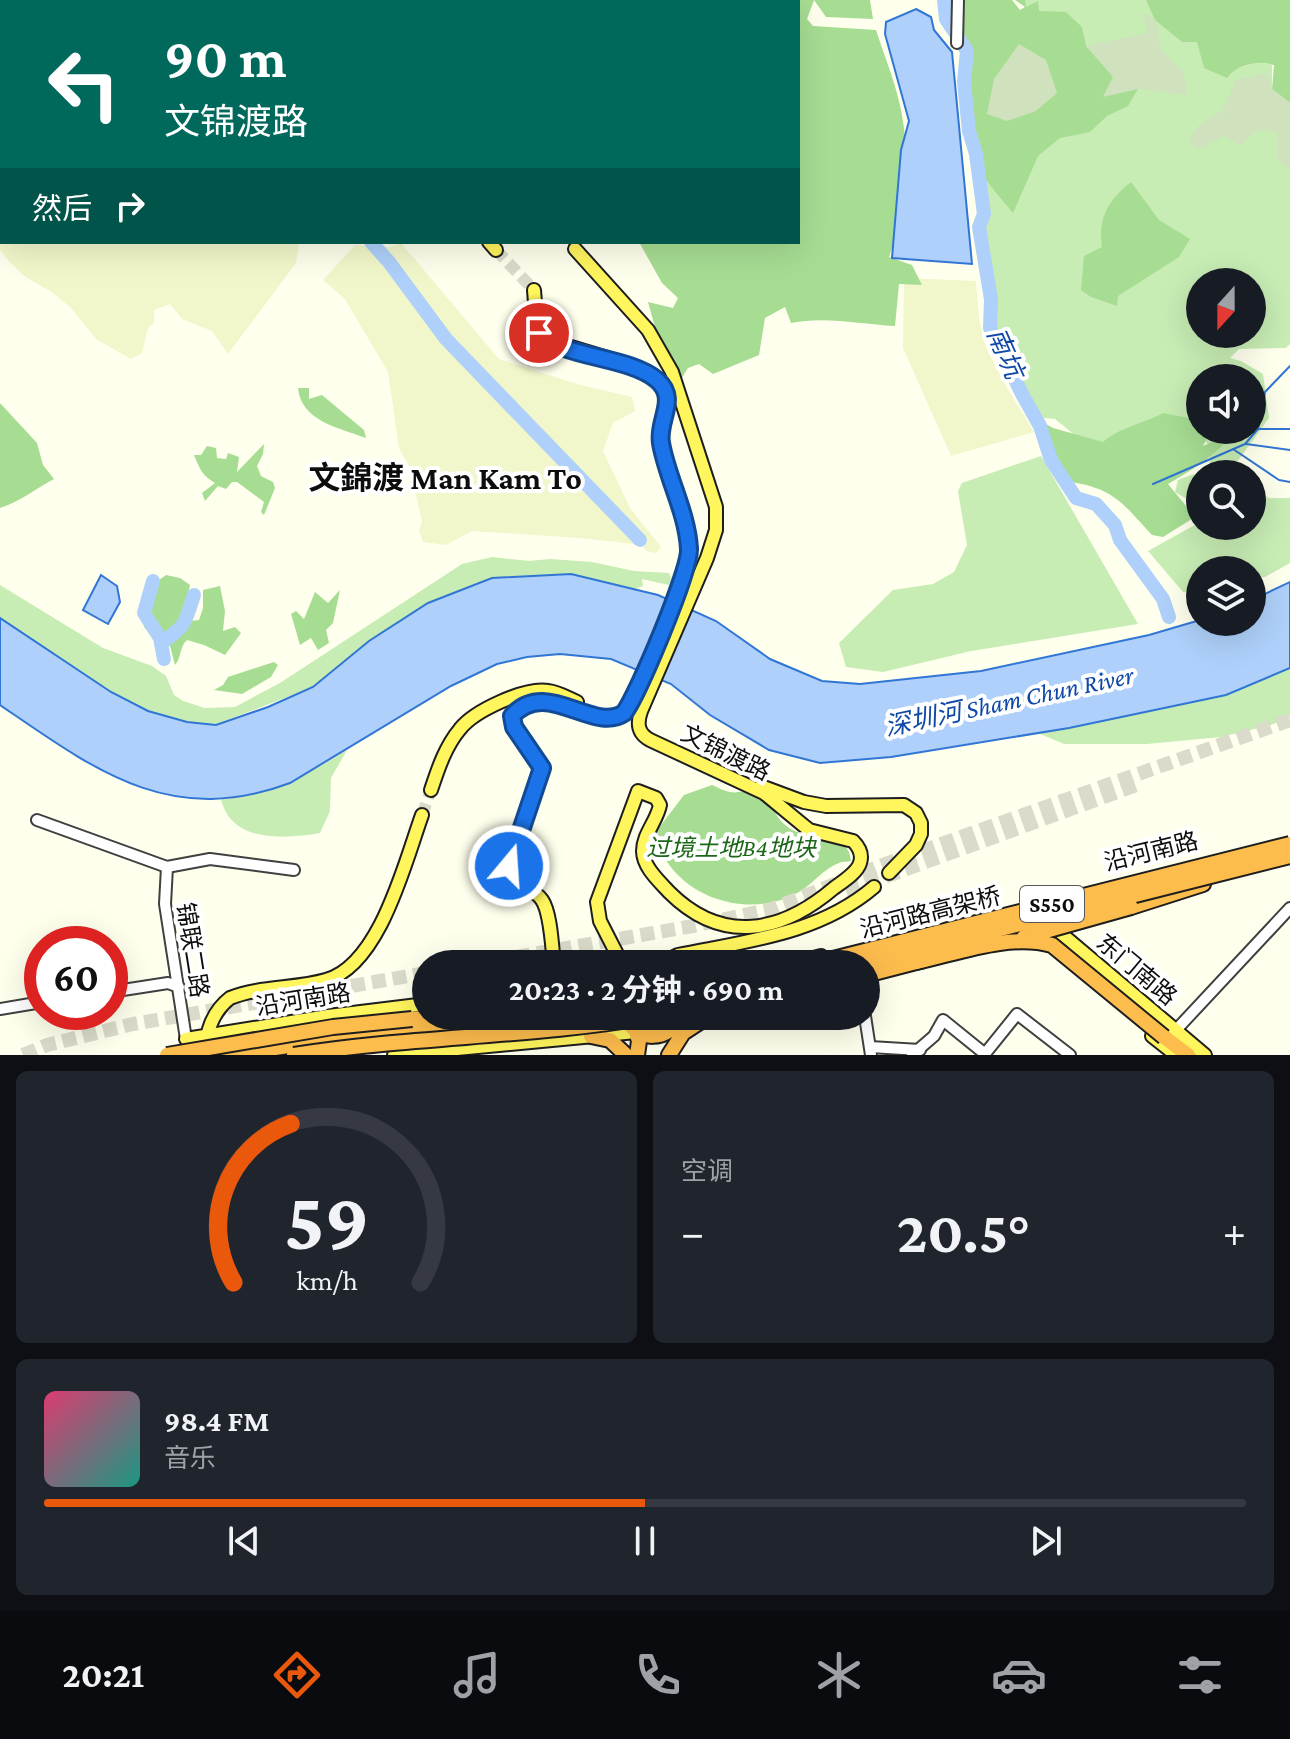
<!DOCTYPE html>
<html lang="zh">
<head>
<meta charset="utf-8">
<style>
	body { margin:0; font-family:"Crimson Pro","Noto Sans SC",serif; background:#20242c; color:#f1f3f6; height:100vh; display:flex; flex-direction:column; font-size:30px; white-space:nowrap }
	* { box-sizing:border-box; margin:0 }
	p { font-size:26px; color:#9ea1a6 }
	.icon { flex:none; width:44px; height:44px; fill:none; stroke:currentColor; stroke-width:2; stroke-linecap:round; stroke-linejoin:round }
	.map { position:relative; height:1055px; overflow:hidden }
	.details { display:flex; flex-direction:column; gap:16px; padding:16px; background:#0d0f14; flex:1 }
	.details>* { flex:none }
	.top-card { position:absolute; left:0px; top:0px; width:800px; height:244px; box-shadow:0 8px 32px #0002; background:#00695c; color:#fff; overflow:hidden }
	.needle { width:52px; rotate:201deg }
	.tools { position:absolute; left:1186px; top:268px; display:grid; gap:16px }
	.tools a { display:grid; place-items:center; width:80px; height:80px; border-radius:50%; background:#171b24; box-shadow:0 8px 32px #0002; font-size:40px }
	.speed { position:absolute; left:24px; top:926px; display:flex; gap:16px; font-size:40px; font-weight:700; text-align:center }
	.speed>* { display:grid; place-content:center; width:104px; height:104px; border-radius:50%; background:#171b24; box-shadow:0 8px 32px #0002; line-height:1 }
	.speed .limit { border:12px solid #d22; background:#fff; color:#111 }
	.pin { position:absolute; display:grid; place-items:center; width:68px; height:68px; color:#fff; margin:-34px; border:4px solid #fff; border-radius:50%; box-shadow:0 2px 8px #0007 }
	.me { position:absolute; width:88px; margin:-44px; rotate:18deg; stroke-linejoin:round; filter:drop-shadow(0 0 6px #0008) }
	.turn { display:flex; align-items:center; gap:28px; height:168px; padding:0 32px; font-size:36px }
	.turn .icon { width:104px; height:104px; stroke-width:2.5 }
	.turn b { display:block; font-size:56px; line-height:68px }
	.then { display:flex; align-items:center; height:76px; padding:0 32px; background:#0003; gap:16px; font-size:30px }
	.big { font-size:60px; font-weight:700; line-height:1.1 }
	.details .tile { flex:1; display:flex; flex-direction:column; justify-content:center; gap:12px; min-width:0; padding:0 28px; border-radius:12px; background:#20242c }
	.details .dial { align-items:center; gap:0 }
	.dial svg { height:208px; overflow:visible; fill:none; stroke:#363941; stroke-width:7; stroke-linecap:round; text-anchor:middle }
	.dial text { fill:#f1f3f6; stroke:none }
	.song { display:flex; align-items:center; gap:24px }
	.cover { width:96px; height:96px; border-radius:12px; background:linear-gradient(135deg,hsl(340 70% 55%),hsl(170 70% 35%)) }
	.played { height:8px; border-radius:4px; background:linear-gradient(90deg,#ea580c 50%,#363941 50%) }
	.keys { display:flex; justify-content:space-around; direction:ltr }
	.heat { display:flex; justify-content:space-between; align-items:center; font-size:44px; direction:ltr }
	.details .tiles { flex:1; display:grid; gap:16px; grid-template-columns:1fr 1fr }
	.tile:last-child { grid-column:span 2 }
	.trip { position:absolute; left:412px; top:950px; width:468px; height:80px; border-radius:40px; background:#171b24; box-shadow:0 8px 32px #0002; font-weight:700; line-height:80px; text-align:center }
	.tab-bar { display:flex; height:128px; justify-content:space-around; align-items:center; background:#090b0e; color:#9ea1a6 }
	.tab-bar .icon { width:56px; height:56px }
	.tab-bar .active { color:#ea580c }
	.tab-bar b { font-size:36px; color:#f1f3f6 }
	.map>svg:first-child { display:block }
	.farmland { fill:#f2f7cb }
	.green { fill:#c7ecb4; fill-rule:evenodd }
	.forest { fill:#a7dd93 }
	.cemetery { fill:#cfe2bd }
	.water { fill:#aed0fa; stroke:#3176d5; stroke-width:2 }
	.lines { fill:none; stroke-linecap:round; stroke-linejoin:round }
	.stream { stroke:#3176d5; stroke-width:2 }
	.river { stroke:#aed0fa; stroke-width:14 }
	.major-tunnel { stroke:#dbdbcb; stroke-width:12; stroke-dasharray:12 6; stroke-linecap:butt }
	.highway-tunnel { stroke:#dbdbcb; stroke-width:14; stroke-dasharray:14 7; stroke-linecap:butt }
	.minor-casing { stroke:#404040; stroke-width:14 }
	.major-casing { stroke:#1e1e1e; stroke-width:16 }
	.highway-casing { stroke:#1e1e1e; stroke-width:18 }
	.minor { stroke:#fff; stroke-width:10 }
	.major { stroke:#fff55d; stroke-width:12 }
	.highway { stroke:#fdbd4d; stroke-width:14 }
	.highway-bridge-casing { stroke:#1e1e1e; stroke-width:18; stroke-linecap:butt }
	.highway-bridge { stroke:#fdbd4d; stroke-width:14 }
	.route-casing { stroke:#114b97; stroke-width:20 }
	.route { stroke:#1a73e8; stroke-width:14 }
	.labels { text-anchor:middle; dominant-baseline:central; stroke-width:8; stroke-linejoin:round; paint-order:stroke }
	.shield { fill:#fff; stroke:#565656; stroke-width:2 }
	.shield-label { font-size:22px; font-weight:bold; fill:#0d0d0d }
	.street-label { font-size:24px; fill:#0d0d0d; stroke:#fff }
	.park-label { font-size:24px; font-style:italic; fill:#1c6819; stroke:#fff }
	.water-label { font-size:26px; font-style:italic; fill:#0f49a6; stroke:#fff }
	.district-label { font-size:32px; font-weight:bold; fill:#0d0d0d; stroke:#fff }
</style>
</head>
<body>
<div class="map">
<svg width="1290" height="1055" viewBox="0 0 1290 1055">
	<rect width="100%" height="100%" fill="#ffffed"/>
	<g class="farmland">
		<path d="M 0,218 L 2,218 L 2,242 L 299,242 L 296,263 L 228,354 L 212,331 L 182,319 L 170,304 L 154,310 L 154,323 L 148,328 L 142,353 L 131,359 L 96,339 L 71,308 L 53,293 L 24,276 L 8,260 L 0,250 Z"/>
		<path d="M 401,243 L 499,359 L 577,384 L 632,397 L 635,411 L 613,423 L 603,451 L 630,508 L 661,547 L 656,553 L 646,551 L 643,545 L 580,538 L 472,531 L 446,545 L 423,542 L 419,531 L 422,521 L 409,466 L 399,448 L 388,372 L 345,299 L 323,280 L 355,245 L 390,247 Z"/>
		<path d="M 904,278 L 976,281 L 979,319 L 986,348 L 1006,386 L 1034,432 L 951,456 L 903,348 Z"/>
	</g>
	<g class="green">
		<path d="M 1024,0 L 1152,0 L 1203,39 L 1227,77 C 1236,65 1258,61 1272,65 L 1272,89 L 1290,103 L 1290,344 L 1286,348 L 1239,349 L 1230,358 L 1241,361 L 1263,374 L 1269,418 L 1231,470 L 1236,474 L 1200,474 L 1200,515 L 1195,504 L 1175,492 L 1178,480 L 1210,468 L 1209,445 L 1176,415 L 1160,451 L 1106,451 L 1087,445 L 1055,419 L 1035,417 L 990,328 L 990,306 L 979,227 L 984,214 L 979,174 L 1013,209 L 1030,165 L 1053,136 L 1131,94 L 1101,95 L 1026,11 ZM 1200,282 L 1252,282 L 1252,334 L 1200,334 ZM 1200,378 L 1252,378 L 1252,430 L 1200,430 Z"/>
		<path d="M 1041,456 L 1138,624 L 971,651 L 883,672 L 846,667 L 839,643 L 893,590 L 933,584 L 954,572 L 967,545 L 958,491 L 962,483 Z"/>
		<path d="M 1252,486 L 1269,498 L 1290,498 L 1290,563 L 1265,577 L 1252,580 L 1252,570 L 1200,570 L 1200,595 L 1183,592 L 1148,551 L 1200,522 L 1200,526 L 1252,526 Z"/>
		<path d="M 492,557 L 529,561 L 550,559 L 592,562 L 634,571 L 669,573 L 671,578 L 669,585 L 642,579 L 643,586 L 635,589 L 571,574 L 313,687 L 214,725 L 160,718 L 117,697 L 0,622 L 0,585 L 103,648 L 152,666 L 166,676 L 174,695 L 183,701 L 205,708 L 235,707 L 280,683 L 462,564 Z"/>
		<path d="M 1290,668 L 1290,717 L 1271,725 L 1221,737 L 1147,744 L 1064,744 L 1038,733 L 1226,695 Z"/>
		<path d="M 347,750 L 331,778 L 330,811 L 320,833 C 284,839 231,843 221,799 C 269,796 307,775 347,750 Z"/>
	</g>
	<g class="forest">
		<path d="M 464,0 L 870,0 L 873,19 L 826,17 L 814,0 L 807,19 L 813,26 L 876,30 C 885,58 897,86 902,115 C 910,160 905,214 889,257 L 912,265 L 922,285 L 899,284 L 895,326 C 860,324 824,316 791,323 L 785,307 L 765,318 L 759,355 L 713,374 L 699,364 L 688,368 L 673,392 L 648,302 L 673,308 L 678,298 L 662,283 L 639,242 L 798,242 L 798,2 L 463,2 Z"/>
		<path d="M 947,0 L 1012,0 L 1020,10 L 1025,7 L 1015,0 L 1025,0 L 1026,7 L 1038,1 L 1039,11 L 1066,12 L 1082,27 L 1086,46 L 1114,77 L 1138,89 L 1128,106 L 1107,116 L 1090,132 L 1060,138 L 1038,156 L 1013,213 L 978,171 L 967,118 L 967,51 L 946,19 Z"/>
		<path d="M 1146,0 L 1290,0 L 1290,103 L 1272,89 L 1274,65 C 1258,61 1237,64 1227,78 L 1204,68 L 1197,42 L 1182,42 L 1155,20 Z"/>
		<path d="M 1131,182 L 1159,220 L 1190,239 L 1179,257 L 1118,296 L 1117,306 L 1091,297 L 1081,290 L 1084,256 L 1102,247 C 1098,218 1108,200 1131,182 Z"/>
		<path d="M 298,388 L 309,388 L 309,399 L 322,395 L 364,430 L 366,438 C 339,428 301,421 298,388 Z"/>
		<path d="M 0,403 L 37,443 L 43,465 L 54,479 C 35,489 21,501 0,508 Z"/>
		<path d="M 1163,413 L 1194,419 L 1200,423 L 1200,430 L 1211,430 L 1203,446 L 1233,433 C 1216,456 1192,470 1168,484 L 1195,517 L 1163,537 L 1152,535 C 1123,504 1115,489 1071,482 L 1035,426 L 1041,421 L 1053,428 L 1103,442 C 1120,427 1143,424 1163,413 Z"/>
		<path d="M 264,444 L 263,454 L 257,466 L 261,476 L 273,482 L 275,488 L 264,515 L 261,512 L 264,502 L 237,482 L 232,482 L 226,489 L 218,486 L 205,501 L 202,493 L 215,483 C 202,476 199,467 194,455 L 201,455 L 207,446 L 216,448 L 217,458 L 226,459 L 228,453 L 239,457 L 237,472 Z"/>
		<path d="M 166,575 L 180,578 L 190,585 L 184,614 L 190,621 L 199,620 L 203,608 L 203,590 L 220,586 L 225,611 L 223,631 L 235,627 L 241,633 L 225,655 L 204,645 L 187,640 C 179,647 182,657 175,665 L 170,646 L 156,639 L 144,627 L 159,580 Z"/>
		<path d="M 340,590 L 333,623 L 326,630 L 329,643 L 318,650 L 311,638 L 300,645 L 291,614 L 296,611 L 304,619 L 315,592 L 328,603 Z"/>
		<path d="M 274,662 L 278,665 L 271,677 L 242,694 L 214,690 L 223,685 L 228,677 Z"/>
		<path d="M 712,785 C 717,787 724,791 730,792 C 742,794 746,787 760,795 C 777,804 772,823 800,833 C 820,840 849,834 851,861 C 847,862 843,861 839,863 C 824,868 812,885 799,892 C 762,914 709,906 679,876 C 671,869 666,859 659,852 L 653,852 L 650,847 L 651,838 L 684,795 Z"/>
	</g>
	<g class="cemetery">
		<path d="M 1143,12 L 1155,20 L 1161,50 L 1184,72 L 1187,95 L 1138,89 L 1103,97 L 1113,77 L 1086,46 L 1148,33 Z"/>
		<path d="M 1019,44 L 1046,60 L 1057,93 L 1036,111 L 1007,121 L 987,114 L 994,79 Z"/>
		<path d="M 1266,73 L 1272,89 L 1290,103 L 1290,170 L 1278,160 L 1277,132 L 1258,130 L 1240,146 L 1225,136 L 1198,149 L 1189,140 L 1198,126 L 1222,111 L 1236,80 Z"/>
	</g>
	<g class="water">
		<path d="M 916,9 L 931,17 L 934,30 L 952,52 L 972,264 L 892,258 L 901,150 L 909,121 L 885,34 L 886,22 Z"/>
		<path d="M 571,574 L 658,595 L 716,621 L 770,659 L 822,681 L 860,684 L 981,671 L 1149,635 L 1200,620 L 1252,622 L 1252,600 L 1290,582 L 1290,668 L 1226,695 L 1069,728 L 891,757 L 820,763 L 769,750 L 710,715 L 671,684 L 611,659 L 560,654 L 527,657 L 497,664 L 451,686 L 290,783 C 170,828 95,770 0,705 L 0,618 L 111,692 L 148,711 L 187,722 L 216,725 L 268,707 L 313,687 L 369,641 L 428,603 L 492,578 Z"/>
		<path d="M 101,575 L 117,586 L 120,602 L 108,624 L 83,610 Z"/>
	</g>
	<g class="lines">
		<g class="stream">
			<path d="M 443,2 L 444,0"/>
			<path d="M 1259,429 L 1290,429"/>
			<path d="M 1246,444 L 1290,450"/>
			<path d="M 1233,449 L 1279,480 L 1290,482"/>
			<path d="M 1153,484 L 1245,444 L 1258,429 L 1265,392 L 1290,366"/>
		</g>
		<g class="river">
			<path d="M 944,0 L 946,19 L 967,51 L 964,82 L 969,131 L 976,154 L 984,214 L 979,227 L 991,299 L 990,328 L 1022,394 L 1040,426 L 1051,460 L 1076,498 L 1096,504 L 1115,525 L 1120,540 L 1163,599 L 1169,617"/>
			<path d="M 371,242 L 389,262 L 446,339 L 640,540"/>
			<path d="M 153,581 L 144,613 L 160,638 L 164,659"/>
			<path d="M 161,643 C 187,625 184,625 194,595"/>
		</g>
		<g class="major-tunnel">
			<path d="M 496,250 L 534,290"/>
			<path d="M 422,815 L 431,790"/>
		</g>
		<g class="highway-tunnel">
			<path d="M 846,891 L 1142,783"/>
			<path d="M 475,964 L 693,926 L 772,909 L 888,863 L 1290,720"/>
			<path d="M 23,1055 L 47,1045 L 133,1024 L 426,973"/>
		</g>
		<defs>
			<g id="minor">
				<path d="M 38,2 L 41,0"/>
				<path d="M 452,2 L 455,0"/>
				<path d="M 727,2 L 730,0"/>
				<path d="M 0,26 L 2,24"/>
				<path d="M 957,43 L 958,0"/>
				<path d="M 37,820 L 167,867 L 210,859 L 294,870"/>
				<path d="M 167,867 L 165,904 L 186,1039"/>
				<path d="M 110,992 L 168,983 L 179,987"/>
				<path d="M 0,1009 L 42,1002"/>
				<path d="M 865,1016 L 871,1055"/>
				<path d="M 1176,1030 L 1290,908"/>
				<path d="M 870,1047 L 920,1050"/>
				<path d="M 912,1055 L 934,1036 L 943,1020 L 985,1054"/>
				<path d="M 984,1055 L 1017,1014 L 1070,1055"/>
			</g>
			<g id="major">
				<path d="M 355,0 L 355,2"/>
				<path d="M 371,0 L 371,2"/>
				<path d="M 489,242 L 496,250"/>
				<path d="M 575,249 L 648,330 L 672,372 L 716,507 L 716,530 L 707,558 L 641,711 C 637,723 637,733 650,740 L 764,793 L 809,830 L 853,841 C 859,847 863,854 860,863 C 857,873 842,882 834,888 C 781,933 722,945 669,892 C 659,881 643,867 643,851 C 643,834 657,821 660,805 L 656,798 L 638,791 L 597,902 L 600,921 L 622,964"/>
				<path d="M 534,290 L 537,328 L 544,338 C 573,350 643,363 662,385 C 677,402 657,423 661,443 C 668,479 688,513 689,549 C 690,570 638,695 624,713 C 593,734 546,677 512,716 L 514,727 L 542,768 L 510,858 C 504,888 530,882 542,900 C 551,913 552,948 554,964"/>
				<path d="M 761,786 L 804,802 L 826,806 L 904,805 L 916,813 L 921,823 L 921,834 L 916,845 L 889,873"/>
				<path d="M 431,790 C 438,769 445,747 460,729 C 474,711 525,687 548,691 C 558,692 568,698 577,702"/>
				<path d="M 1051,925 L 1205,1055"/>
				<path d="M 990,939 L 1034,928"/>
				<path d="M 669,964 L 672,958 L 678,955 C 747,941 819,934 874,887"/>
				<path d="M 790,964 L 821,956"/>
				<path d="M 1152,1036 L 1176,1055"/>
				<path d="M 186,1039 L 328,1016 L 426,1004"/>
				<path d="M 207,1055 C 204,1034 213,1011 230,998 C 260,986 295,989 326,980 C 380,965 405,862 422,815"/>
				<path d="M 394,1055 L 636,1032"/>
			</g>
			<g id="highway">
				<path d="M 1131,907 L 1203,884"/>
				<path d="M 624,1016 C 637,1043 669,1042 682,1016"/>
				<path d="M 412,1019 L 442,1016"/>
				<path d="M 636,1032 L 639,1041 L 637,1055"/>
				<path d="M 591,1036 L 610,1040 L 626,1055"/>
				<path d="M 1164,1037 L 1188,1055"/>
				<path d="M 227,1055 L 351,1037 L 560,1016"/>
				<path d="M 669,1055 L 683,1033 L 709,1016"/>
			</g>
		</defs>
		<use href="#minor" class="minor-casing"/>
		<use href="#major" class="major-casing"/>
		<use href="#highway" class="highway-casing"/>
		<use href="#minor" class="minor"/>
		<use href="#major" class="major"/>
		<use href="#highway" class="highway"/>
		<defs>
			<g id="highway-bridge">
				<path d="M 1024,937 L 1131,907"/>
				<path d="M 916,962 C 958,953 1009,933 1052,945 L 1164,1037"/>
				<path d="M 813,964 L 1290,844"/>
				<path d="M 862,964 L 1290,856"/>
				<path d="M 866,975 L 924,960"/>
				<path d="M 644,1021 L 692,1016"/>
				<path d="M 167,1055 L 333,1027 L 412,1019"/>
				<path d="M 294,1055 C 413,1036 535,1037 654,1016"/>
			</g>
		</defs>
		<use href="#highway-bridge" class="highway-bridge-casing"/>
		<use href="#highway-bridge" class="highway-bridge"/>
	</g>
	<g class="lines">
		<defs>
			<path id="route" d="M 509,866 L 542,768 L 514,727 L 512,716 C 546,677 593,734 624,713 C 638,694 690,571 689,549 C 687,512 667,478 661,443 C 657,420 679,399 657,380 C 629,356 562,358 539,333"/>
		</defs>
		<use href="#route" class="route-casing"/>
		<use href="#route" class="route"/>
	</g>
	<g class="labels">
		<rect class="shield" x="1020" y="886" width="64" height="36" rx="6"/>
		<g class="shield-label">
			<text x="1052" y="904">S550</text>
		</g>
		<g class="street-label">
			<text transform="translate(726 752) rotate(26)">文锦渡路</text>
			<text transform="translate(1151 851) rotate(-14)">沿河南路</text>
			<text transform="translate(930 912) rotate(-14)">沿河路高架桥</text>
			<text transform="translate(193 950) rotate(81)">锦联二路</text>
			<text transform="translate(1137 969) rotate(40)">东门南路</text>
			<text transform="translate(303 999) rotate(-9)">沿河南路</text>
		</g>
		<g class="park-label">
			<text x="731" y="847">过境土地B4地块</text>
		</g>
		<g class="water-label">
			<text transform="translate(1005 353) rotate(66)">南坑</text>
			<text transform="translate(1009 701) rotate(-12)">深圳河 Sham Chun River</text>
		</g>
		<g class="district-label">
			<text x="445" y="478">文錦渡 Man Kam To</text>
		</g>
	</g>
</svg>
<div class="tools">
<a><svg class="needle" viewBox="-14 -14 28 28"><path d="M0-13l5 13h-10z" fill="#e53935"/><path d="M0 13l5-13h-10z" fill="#9ea1a6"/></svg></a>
<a><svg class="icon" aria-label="sound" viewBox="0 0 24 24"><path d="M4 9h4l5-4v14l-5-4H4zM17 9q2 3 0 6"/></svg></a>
<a><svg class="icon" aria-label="search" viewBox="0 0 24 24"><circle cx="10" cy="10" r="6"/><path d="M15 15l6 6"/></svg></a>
<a><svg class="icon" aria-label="layers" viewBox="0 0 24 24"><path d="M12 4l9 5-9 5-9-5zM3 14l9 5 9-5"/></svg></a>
</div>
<div class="speed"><div class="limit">60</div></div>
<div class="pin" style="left:539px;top:333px;background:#d93025"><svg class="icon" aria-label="arrive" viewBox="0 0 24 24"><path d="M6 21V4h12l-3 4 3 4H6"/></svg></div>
<svg class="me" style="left:509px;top:866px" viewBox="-20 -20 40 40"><circle r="17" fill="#1a73e8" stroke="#fff" stroke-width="3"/><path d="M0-11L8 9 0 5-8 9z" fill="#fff"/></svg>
<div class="trip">20:23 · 2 分钟 · 690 m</div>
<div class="top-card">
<div class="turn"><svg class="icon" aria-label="left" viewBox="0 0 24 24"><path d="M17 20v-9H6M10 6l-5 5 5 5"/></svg><div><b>90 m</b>文锦渡路</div></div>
<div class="then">然后<svg class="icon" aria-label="right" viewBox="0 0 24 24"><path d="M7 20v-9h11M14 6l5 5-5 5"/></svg></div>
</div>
</div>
<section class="details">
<div class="tiles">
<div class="tile dial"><svg viewBox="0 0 100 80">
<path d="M14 69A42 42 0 1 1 86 69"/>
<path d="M14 69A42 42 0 0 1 36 8" stroke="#ea580c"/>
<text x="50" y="56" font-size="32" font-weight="700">59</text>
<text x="50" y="72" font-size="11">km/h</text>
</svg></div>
<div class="tile"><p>空调</p>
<div class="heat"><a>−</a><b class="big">20.5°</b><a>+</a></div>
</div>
<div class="tile">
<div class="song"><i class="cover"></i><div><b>98.4 FM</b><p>音乐</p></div></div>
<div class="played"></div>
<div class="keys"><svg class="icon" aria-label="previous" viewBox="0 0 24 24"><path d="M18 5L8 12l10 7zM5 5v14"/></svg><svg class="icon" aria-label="pause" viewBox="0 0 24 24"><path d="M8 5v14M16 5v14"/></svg><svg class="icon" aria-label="next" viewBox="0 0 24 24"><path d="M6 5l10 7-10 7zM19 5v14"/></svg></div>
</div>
</div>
</section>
<nav class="tab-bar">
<b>20:21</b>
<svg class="icon active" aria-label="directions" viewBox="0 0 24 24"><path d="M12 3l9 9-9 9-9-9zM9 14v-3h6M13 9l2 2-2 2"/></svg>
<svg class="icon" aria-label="music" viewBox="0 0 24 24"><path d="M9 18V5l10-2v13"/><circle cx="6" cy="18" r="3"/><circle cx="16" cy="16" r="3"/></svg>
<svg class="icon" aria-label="phone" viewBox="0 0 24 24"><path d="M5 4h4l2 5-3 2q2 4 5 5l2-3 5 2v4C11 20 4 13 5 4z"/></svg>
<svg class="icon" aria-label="climate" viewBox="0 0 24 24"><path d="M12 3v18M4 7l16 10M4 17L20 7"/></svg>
<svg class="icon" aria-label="car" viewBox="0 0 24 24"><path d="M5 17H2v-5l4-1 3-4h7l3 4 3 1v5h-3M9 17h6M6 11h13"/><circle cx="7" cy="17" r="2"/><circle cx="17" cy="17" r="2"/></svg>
<svg class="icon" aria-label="filters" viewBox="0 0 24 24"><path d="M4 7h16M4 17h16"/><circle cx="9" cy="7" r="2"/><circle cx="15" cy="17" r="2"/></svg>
</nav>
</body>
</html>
